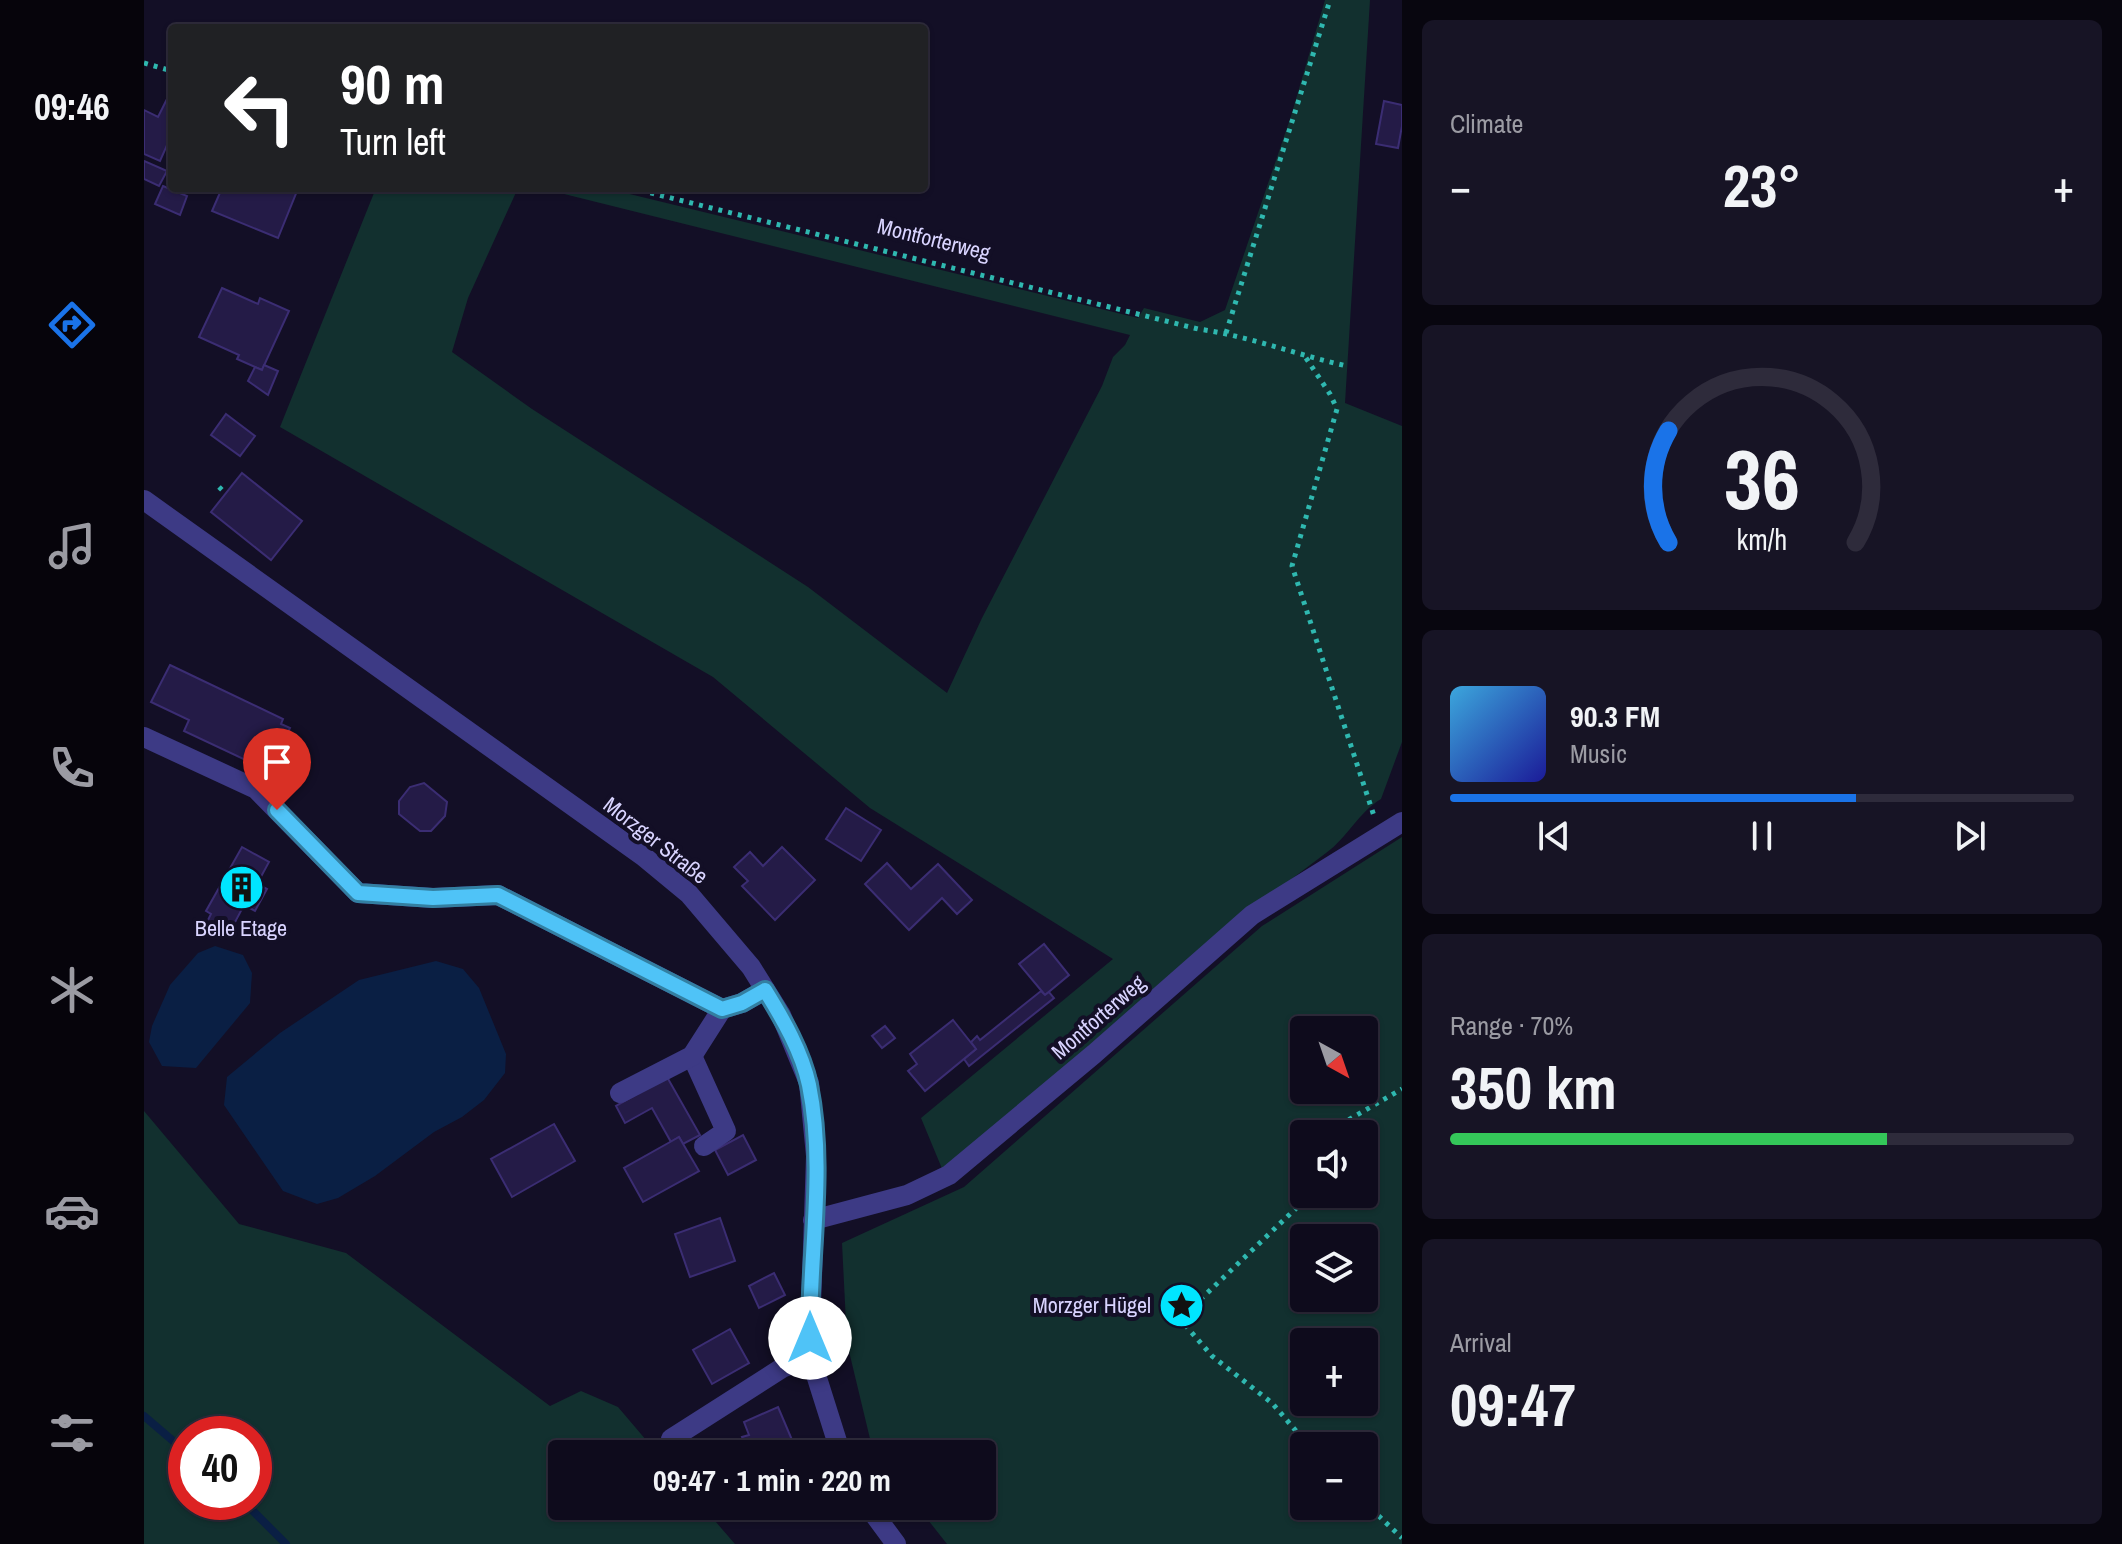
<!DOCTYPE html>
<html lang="en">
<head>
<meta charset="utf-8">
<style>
	body { margin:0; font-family:"Archivo Narrow",sans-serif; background:#171425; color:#f1f3f6; height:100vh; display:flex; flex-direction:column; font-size:30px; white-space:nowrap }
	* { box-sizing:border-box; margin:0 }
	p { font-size:26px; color:#9b9ba3 }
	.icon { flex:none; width:44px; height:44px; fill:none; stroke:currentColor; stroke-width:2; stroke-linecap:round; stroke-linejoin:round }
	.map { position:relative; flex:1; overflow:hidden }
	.side { display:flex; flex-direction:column; gap:20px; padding:20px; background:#08060f; width:720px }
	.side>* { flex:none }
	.guide { position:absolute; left:24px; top:24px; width:760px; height:168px; border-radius:8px; box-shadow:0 2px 6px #0004,0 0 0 2px #2e2b3b; background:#202124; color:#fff; overflow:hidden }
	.needle { width:52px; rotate:140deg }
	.fabs { position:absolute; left:1146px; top:1016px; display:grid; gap:16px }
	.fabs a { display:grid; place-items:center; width:88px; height:88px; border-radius:8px; background:#0e0b1c; box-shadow:0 2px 6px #0004,0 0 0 2px #2e2b3b; font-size:40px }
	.speed { position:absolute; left:24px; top:1416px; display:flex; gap:16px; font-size:40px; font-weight:700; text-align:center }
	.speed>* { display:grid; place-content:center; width:104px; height:104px; border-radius:50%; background:#0e0b1c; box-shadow:0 2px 6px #0004,0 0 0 2px #2e2b3b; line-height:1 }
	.speed .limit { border:12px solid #d22; background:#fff; color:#111 }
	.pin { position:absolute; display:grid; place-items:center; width:68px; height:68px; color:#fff; margin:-82px -34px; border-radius:50% 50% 50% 0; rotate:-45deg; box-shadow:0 0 8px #0007 }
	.pin .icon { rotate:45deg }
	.me { position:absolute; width:88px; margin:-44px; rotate:0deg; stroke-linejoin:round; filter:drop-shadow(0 0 6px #0008) }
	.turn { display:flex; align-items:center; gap:28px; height:168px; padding:0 40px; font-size:36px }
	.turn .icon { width:104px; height:104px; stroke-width:2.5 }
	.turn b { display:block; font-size:56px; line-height:68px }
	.big { font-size:60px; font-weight:700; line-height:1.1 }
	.side .card { flex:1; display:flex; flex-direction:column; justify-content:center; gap:12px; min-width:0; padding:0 28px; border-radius:12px; background:#171425 }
	.side .dial { align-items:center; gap:0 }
	.dial svg { height:208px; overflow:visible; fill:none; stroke:#2e2b3b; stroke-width:7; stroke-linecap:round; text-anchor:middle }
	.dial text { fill:#f1f3f6; stroke:none }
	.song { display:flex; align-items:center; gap:24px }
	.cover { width:96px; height:96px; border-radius:12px; background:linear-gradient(135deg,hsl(200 70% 55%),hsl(240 70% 35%)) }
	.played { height:8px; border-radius:4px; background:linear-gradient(90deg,#1a73e8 65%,#2e2b3b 65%) }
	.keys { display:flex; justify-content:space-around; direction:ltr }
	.heat { display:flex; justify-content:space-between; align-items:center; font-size:44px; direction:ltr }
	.charge { height:12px; border-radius:6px; background:linear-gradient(90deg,#34c759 70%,#2e2b3b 0) }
	.trip { position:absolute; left:404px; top:1440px; width:448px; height:80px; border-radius:8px; background:#0e0b1c; box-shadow:0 2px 6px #0004,0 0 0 2px #2e2b3b; font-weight:700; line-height:80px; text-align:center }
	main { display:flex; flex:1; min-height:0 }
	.menu { display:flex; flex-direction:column; width:144px; justify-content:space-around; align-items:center; background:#06040b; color:#9b9ba3 }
	.menu .icon { width:56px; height:56px }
	.menu .current { color:#1a73e8 }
	.menu b { font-size:36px; color:#f1f3f6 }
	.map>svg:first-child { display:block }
	.green { fill:#12302f; fill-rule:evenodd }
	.water { fill:#0a1f44 }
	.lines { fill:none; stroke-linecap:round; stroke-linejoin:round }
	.stream { stroke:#0a1f44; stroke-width:8 }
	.building { fill:#241b47; stroke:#3b2d73; stroke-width:2 }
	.path { stroke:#2fb8b0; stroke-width:5; stroke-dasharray:4 6; stroke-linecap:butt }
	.minor { stroke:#3d3a85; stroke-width:20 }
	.route-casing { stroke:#337fa1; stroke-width:20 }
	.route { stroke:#4fc3f7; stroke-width:14 }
	.labels { text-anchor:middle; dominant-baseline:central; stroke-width:8; stroke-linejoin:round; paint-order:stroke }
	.street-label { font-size:22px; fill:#d9d4ff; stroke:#130f26 }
	.poi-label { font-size:22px; fill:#d9d4ff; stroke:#130f26 }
</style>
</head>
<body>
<main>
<nav class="menu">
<b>09:46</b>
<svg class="icon current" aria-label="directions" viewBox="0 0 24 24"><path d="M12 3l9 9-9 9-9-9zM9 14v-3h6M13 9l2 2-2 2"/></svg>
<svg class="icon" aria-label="music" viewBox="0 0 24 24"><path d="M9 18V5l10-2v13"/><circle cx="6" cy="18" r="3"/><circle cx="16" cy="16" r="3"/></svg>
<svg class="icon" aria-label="phone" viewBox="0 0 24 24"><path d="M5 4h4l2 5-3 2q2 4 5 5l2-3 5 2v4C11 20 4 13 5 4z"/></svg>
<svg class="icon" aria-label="climate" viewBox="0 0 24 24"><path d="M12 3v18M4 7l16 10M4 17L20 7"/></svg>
<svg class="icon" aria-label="car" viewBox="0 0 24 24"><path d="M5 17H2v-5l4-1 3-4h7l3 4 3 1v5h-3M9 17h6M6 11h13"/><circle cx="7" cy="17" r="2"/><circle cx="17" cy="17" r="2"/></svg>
<svg class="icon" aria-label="filters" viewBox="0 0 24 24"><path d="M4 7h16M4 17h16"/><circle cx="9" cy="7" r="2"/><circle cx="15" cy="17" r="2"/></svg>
</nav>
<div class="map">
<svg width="1258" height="1544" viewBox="0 0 1258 1544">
	<rect width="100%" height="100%" fill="#130f26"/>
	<g class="green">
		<path d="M 1181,0 L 1226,0 L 1201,403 L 1258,426 L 1258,742 L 1237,799 C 1215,812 1203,838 1182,853 C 1049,952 925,1064 799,1171 L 777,1118 L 969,959 L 726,808 L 569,677 L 136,427 L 232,188 L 374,188 L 324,298 L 308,352 L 388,409 L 664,587 L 803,693 L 838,618 L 958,386 L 969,357 L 981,345 L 986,335 L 396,188 L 461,188 L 994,318 L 1000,308 L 1056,322 L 1081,310 L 1147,116 Z"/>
		<path d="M 1258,837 L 1258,1544 L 803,1544 L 773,1506 L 838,1506 L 838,1454 L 733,1454 L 728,1447 L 703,1343 L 698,1243 L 820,1187 L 1118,926 ZM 1220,1030 L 1220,1090 L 1160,1090 L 1160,1030 ZM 1220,1134 L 1220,1194 L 1160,1194 L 1160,1134 ZM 1220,1238 L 1220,1298 L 1160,1298 L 1160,1238 ZM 1220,1342 L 1220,1402 L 1160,1402 L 1160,1342 ZM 1160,1446 L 1220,1446 L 1220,1506 L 1160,1506 Z"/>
		<path d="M 0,1111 L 95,1224 L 202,1253 L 406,1406 L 437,1391 L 474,1407 L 514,1454 L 418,1454 L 418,1506 L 558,1506 L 591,1544 L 0,1544 ZM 110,1434 L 110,1502 L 42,1502 L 42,1434 Z"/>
	</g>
	<g class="water">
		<path d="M 71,946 L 99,955 L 108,973 L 106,1003 L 52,1068 L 18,1066 L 5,1042 L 8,1026 L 26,985 L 54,953 Z"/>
		<path d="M 292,961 L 319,969 L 335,988 L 362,1054 L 361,1073 L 340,1100 L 318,1117 L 290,1132 L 231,1176 L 194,1198 L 173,1204 L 139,1191 L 80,1105 L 83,1077 L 136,1033 L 215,980 Z"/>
	</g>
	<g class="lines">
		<g class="stream">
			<path d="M 0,1416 L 42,1452"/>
			<path d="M 100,1502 L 142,1544"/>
		</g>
	</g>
	<g class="building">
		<path d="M 23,99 L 28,102 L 28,134 L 16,161 L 0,154 L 0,110 L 14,117 Z"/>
		<path d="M 1240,101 L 1258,105 L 1258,126 L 1254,148 L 1232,144 Z"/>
		<path d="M 0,161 L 23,171 L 15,186 L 0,179 Z"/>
		<path d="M 19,186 L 43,196 L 36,215 L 11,204 Z"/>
		<path d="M 78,188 L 104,188 L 114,192 L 115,188 L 145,188 L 153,191 L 134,238 L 68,211 Z"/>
		<path d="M 78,288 L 114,304 L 116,298 L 145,311 L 118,370 L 93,359 L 95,355 L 55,337 Z"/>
		<path d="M 120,365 L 134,371 L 124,395 L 104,381 L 111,367 L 118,370 Z"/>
		<path d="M 82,414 L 111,436 L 96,456 L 67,435 Z"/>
		<path d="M 98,473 L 158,521 L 127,560 L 67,512 Z"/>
		<path d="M 26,665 L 139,719 L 137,724 L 146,728 L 125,771 L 40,731 L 45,720 L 7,702 Z"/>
		<path d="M 280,783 L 303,802 L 301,816 L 287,831 L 276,831 L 255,814 L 255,801 L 266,787 Z"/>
		<path d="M 702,808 L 737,830 L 717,861 L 682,839 Z"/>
		<path d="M 98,847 L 125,862 L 113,884 L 123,889 L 111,911 L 100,905 L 89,926 L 80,922 L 76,929 L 63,922 L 67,914 L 62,911 Z"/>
		<path d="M 638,847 L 671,880 L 631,920 L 598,886 L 604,881 L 590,867 L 606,852 L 619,866 Z"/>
		<path d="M 743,863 L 767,889 L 794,864 L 828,900 L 813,914 L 798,898 L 765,930 L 721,884 Z"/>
		<path d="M 900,944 L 925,975 L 901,995 L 875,964 Z"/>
		<path d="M 897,991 L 901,995 L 905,992 L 910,998 L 825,1066 L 820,1059 L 832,1049 L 827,1042 L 833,1036 L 836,1040 Z"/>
		<path d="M 809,1020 L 832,1049 L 781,1091 L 764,1071 L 773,1064 L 766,1054 Z"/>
		<path d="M 741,1026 L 751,1038 L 738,1048 L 728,1036 Z"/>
		<path d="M 523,1077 L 556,1135 L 539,1144 L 535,1137 L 527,1142 L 508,1108 L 481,1123 L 472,1106 Z"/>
		<path d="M 410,1124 L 431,1161 L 368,1197 L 347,1159 Z"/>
		<path d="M 599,1135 L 612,1160 L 584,1175 L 571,1150 Z"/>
		<path d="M 535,1137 L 555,1171 L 499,1202 L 480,1168 Z"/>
		<path d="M 576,1218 L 591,1261 L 546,1277 L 531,1234 Z"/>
		<path d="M 630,1273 L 641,1295 L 615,1308 L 605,1286 Z"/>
		<path d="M 586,1329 L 605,1363 L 568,1384 L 549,1350 Z"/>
		<path d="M 634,1407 L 654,1454 L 605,1454 L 598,1437 L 605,1435 L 600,1422 Z"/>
	</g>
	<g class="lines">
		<g class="path">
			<path d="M 0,63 L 28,71"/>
			<path d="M 487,188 L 1054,329 C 1105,336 1153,355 1203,366"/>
			<path d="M 1082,333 L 1186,0"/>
			<path d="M 1162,358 L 1186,394 L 1193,409 L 1148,566 L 1230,816"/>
			<path d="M 75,487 L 81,493"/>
			<path d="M 1191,1134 L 1204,1120 L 1258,1089"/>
			<path d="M 1165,1446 L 1128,1403 L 1068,1356 L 1036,1319 L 1167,1194"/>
			<path d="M 1220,1502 L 1258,1538"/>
		</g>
		<g class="minor">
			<path d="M 0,500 L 499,856 L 545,894 L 607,967 L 637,1015 L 665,1083 L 672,1156 L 666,1338 L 673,1378 L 697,1454"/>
			<path d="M 0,737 L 112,789 L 214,893 L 289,898 L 354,895 L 578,1009"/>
			<path d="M 548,1056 L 582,1131 L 560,1146"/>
			<path d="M 476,1093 L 548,1056 L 578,1009 L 598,1003 L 621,990"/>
			<path d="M 669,1220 L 763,1195 L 805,1175 L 950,1054 L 1108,915 L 1258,822"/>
			<path d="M 527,1439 L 638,1368 L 669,1356"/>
			<path d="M 724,1506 L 752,1544"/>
		</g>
	</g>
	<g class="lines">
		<defs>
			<path id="route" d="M 133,810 L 214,893 L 289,898 L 354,895 L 578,1009 L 598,1003 L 621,990 C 639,1019 658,1052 665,1085 C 682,1168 665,1255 666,1338"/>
		</defs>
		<use href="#route" class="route-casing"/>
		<use href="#route" class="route"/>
	</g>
	<defs>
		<symbol id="building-disc" viewBox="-11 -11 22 22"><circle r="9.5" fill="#00e5ff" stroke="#130f26"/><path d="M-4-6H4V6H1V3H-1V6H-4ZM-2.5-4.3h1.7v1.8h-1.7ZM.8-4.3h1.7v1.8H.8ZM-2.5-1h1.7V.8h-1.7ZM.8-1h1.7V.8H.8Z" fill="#111"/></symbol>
		<symbol id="sight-disc" viewBox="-11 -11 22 22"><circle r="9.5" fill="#00e5ff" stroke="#130f26"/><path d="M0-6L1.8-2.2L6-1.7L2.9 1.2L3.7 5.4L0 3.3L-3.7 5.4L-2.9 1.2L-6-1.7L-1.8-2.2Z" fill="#111"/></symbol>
	</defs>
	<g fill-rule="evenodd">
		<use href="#building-disc" x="72" y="862" width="51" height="51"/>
		<use href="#sight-disc" x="1012" y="1280" width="51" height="51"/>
	</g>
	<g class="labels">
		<g class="street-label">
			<text transform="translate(790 239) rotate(14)">Montforterweg</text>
			<text transform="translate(512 840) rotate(38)">Morzger Straße</text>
			<text transform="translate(954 1017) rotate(-41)">Montforterweg</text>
		</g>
		<g class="poi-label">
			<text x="97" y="928">Belle Etage</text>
			<text x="1007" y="1305" text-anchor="end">Morzger Hügel</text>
		</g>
	</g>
</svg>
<div class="fabs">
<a><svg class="needle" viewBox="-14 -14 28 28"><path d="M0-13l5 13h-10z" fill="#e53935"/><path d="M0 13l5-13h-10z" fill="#9b9ba3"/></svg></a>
<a><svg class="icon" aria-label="sound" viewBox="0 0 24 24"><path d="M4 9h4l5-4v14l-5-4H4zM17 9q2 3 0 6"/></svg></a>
<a><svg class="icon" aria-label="layers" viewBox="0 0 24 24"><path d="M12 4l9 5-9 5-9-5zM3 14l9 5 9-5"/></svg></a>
<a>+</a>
<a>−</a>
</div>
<div class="speed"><div class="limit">40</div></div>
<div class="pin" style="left:133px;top:810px;background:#d93025"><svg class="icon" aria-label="arrive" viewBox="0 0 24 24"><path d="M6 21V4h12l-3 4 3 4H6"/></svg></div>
<svg class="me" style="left:666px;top:1338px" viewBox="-20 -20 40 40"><circle r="19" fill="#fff"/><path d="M0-13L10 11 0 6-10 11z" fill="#4fc3f7"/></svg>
<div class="trip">09:47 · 1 min · 220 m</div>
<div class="guide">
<div class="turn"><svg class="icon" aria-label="left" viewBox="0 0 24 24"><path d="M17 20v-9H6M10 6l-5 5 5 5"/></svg><div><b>90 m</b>Turn left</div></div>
</div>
</div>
<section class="side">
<div class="card"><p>Climate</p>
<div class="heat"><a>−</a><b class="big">23°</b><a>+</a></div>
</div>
<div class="card dial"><svg viewBox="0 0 100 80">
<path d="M14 69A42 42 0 1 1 86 69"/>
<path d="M14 69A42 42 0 0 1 14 26" stroke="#1a73e8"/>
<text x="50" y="56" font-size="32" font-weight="700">36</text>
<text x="50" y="72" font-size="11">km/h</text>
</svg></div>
<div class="card">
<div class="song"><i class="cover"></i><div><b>90.3 FM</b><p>Music</p></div></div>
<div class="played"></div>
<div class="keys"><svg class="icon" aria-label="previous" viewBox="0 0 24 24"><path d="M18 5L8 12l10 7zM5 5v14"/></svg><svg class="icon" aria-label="pause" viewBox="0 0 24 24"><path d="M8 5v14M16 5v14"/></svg><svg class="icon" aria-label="next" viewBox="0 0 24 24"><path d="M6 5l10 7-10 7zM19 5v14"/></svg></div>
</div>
<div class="card"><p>Range · 70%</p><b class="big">350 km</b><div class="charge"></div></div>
<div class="card"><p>Arrival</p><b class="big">09:47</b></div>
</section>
</main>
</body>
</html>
